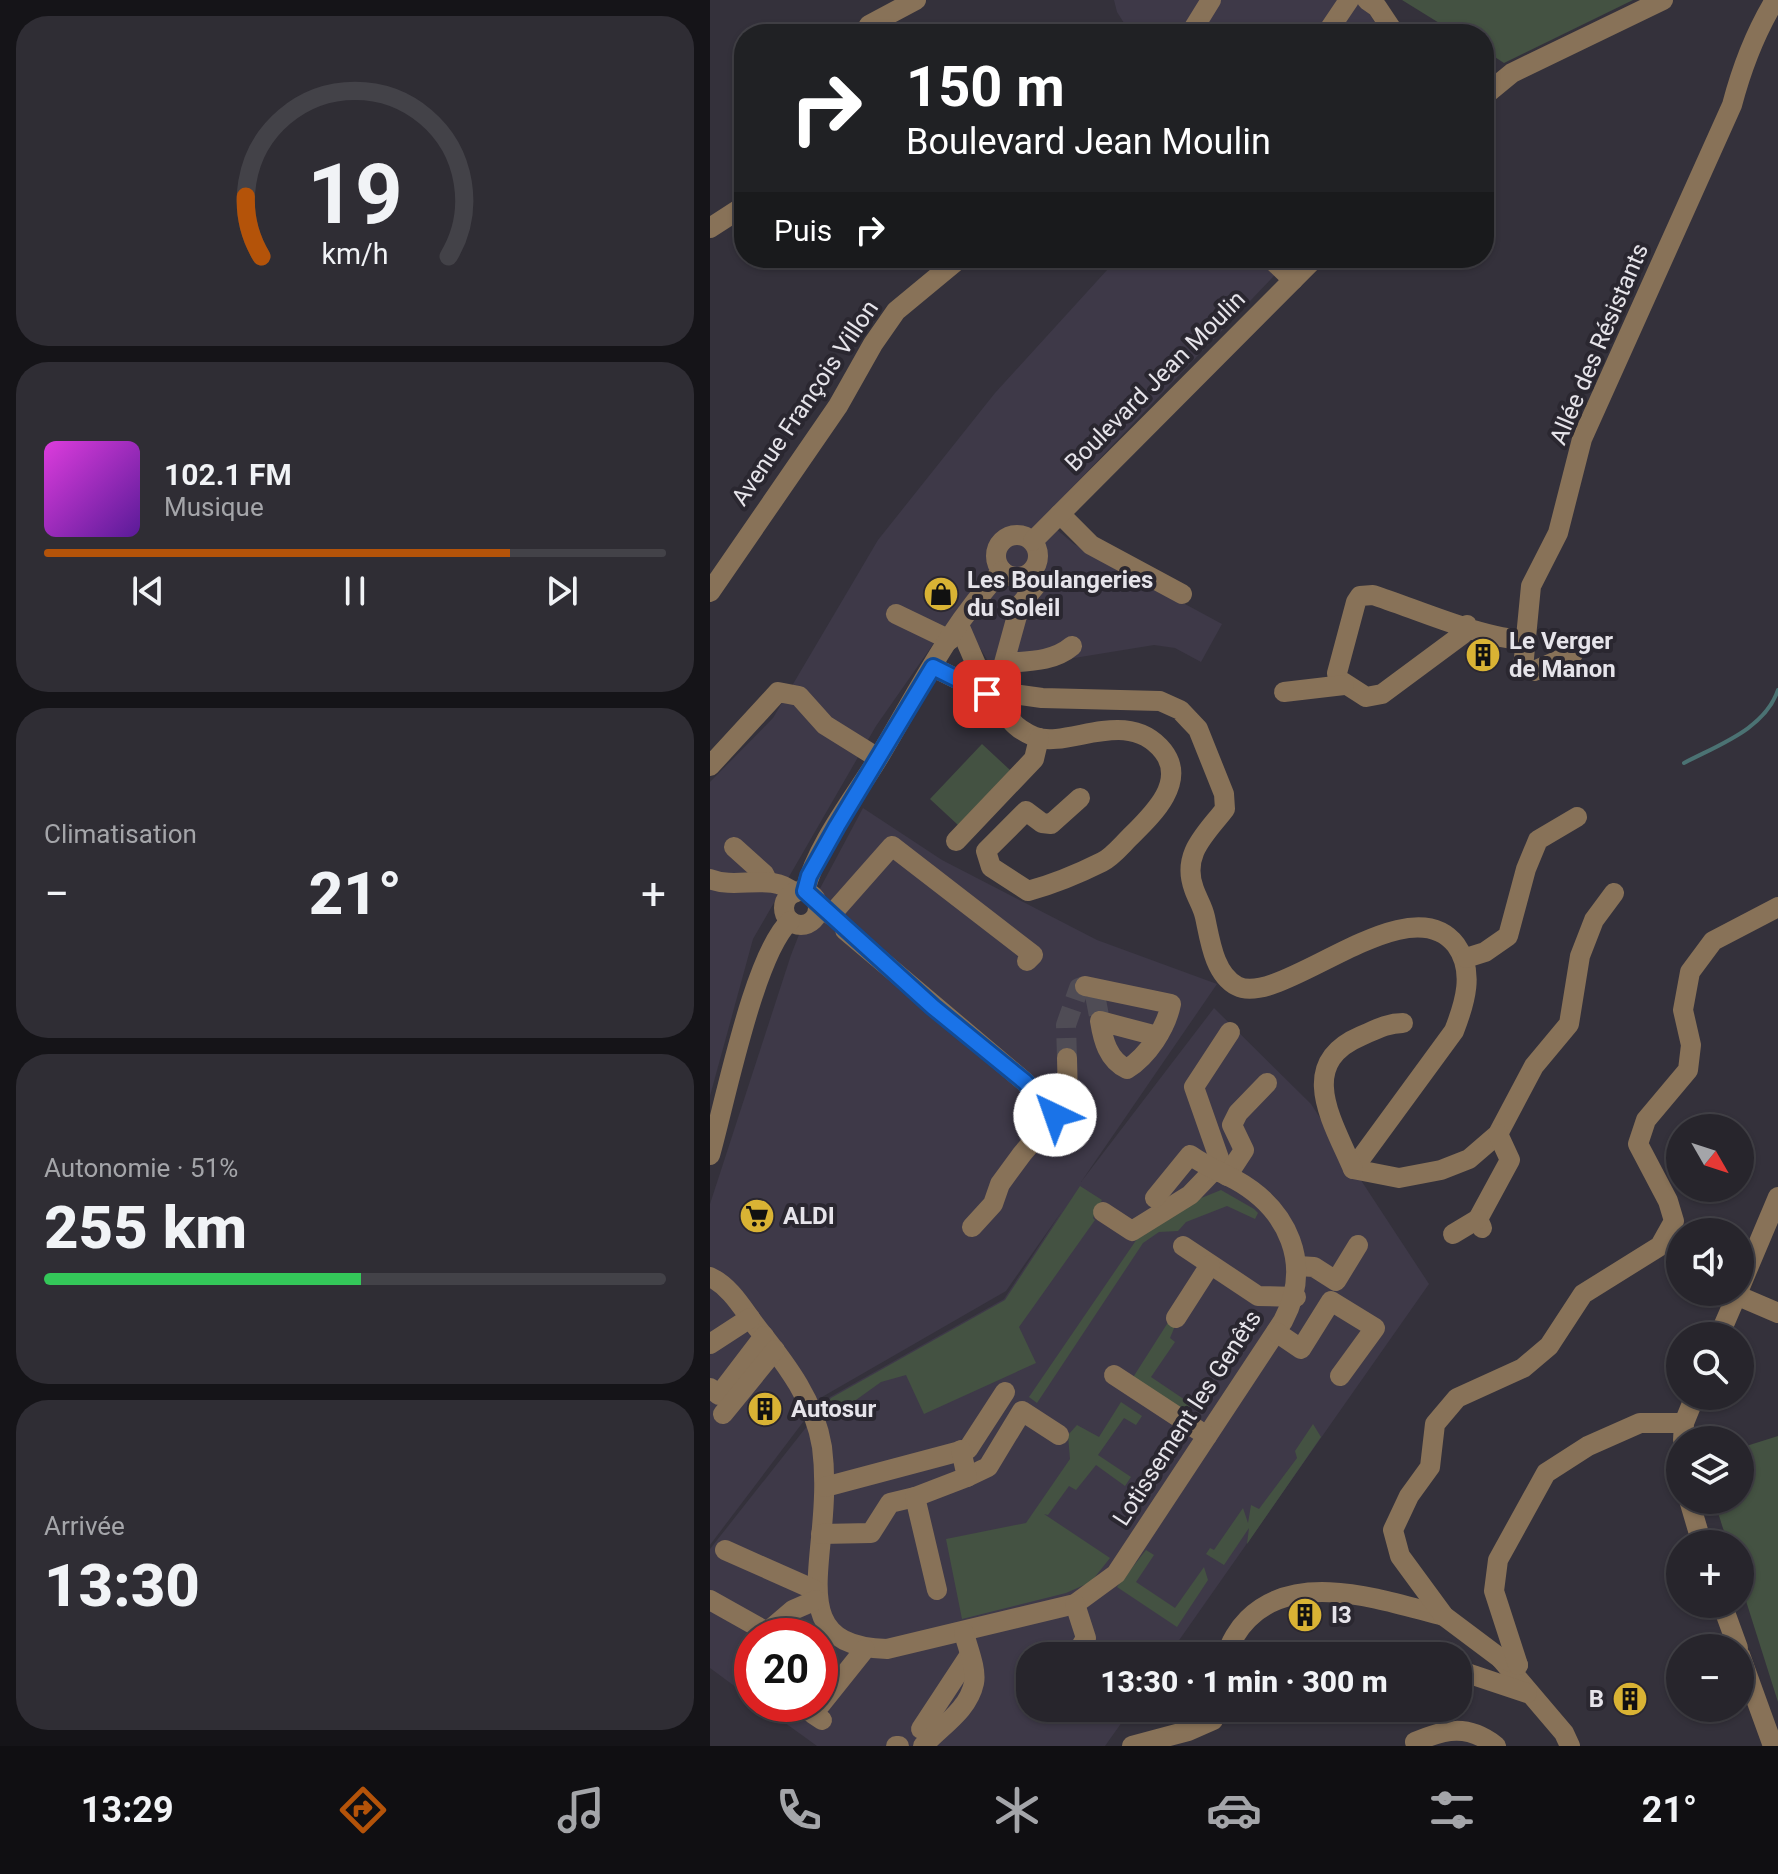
<!DOCTYPE html>
<html lang="fr">
<head>
<meta charset="utf-8">
<style>
	body { margin:0; font-family:Roboto,sans-serif; background:#2f2d34; color:#f1f3f6; height:100vh; display:flex; flex-direction:column; font-size:30px; white-space:nowrap }
	* { box-sizing:border-box; margin:0 }
	p { font-size:26px; color:#a4a5a9 }
	.icon { flex:none; width:44px; height:44px; fill:none; stroke:currentColor; stroke-width:2; stroke-linecap:round; stroke-linejoin:round }
	.map { position:relative; flex:1; overflow:hidden }
	.details { display:flex; flex-direction:column; gap:16px; padding:16px; background:#151418; width:710px }
	.details>* { flex:none }
	.guide { position:absolute; left:24px; top:24px; width:760px; height:244px; border-radius:32px; box-shadow:0 2px 6px #0004,0 0 0 2px #434248; background:#202124; color:#fff; overflow:hidden }
	.needle { width:52px; rotate:129deg }
	.fabs { position:absolute; left:956px; top:1114px; display:grid; gap:16px }
	.fabs a { display:grid; place-items:center; width:88px; height:88px; border-radius:50%; background:#27252c; box-shadow:0 2px 6px #0004,0 0 0 2px #434248; font-size:40px }
	.speed { position:absolute; left:24px; top:1618px; display:flex; gap:16px; font-size:40px; font-weight:700; text-align:center }
	.speed>* { display:grid; place-content:center; width:104px; height:104px; border-radius:50%; background:#27252c; box-shadow:0 2px 6px #0004,0 0 0 2px #434248; line-height:1 }
	.speed .limit { border:12px solid #d22; background:#fff; color:#111 }
	.pin { position:absolute; display:grid; place-items:center; width:68px; height:68px; color:#fff; margin:-34px; border-radius:16px; box-shadow:0 4px 12px #0006 }
	.me { position:absolute; width:88px; margin:-44px; rotate:318deg; stroke-linejoin:round; filter:drop-shadow(0 0 6px #0008) }
	.turn { display:flex; align-items:center; gap:28px; height:168px; padding:0 40px; font-size:36px }
	.turn .icon { width:104px; height:104px; stroke-width:2.5 }
	.turn b { display:block; font-size:56px; line-height:68px }
	.then { display:flex; align-items:center; height:76px; padding:0 40px; background:#0003; gap:16px; font-size:30px }
	.big { font-size:60px; font-weight:800; line-height:1.1 }
	.details .widget { flex:1; display:flex; flex-direction:column; justify-content:center; gap:12px; min-width:0; padding:0 28px; border-radius:32px; background:#2f2d34 }
	.details .dial { align-items:center; gap:0 }
	.dial svg { height:208px; overflow:visible; fill:none; stroke:#434248; stroke-width:7; stroke-linecap:round; text-anchor:middle }
	.dial text { fill:#f1f3f6; stroke:none }
	.song { display:flex; align-items:center; gap:24px }
	.cover { width:96px; height:96px; border-radius:12px; background:linear-gradient(135deg,hsl(300 70% 55%),hsl(270 70% 35%)) }
	.played { height:8px; border-radius:4px; background:linear-gradient(90deg,#b45309 75%,#434248 75%) }
	.keys { display:flex; justify-content:space-around; direction:ltr }
	.heat { display:flex; justify-content:space-between; align-items:center; font-size:44px; direction:ltr }
	.charge { height:12px; border-radius:6px; background:linear-gradient(90deg,#34c759 51%,#434248 0) }
	.trip { position:absolute; left:306px; top:1642px; width:456px; height:80px; border-radius:32px; background:#27252c; box-shadow:0 2px 6px #0004,0 0 0 2px #434248; font-weight:800; line-height:80px; text-align:center }
	.menu { display:flex; height:128px; justify-content:space-around; align-items:center; background:#100f12; color:#a4a5a9 }
	.menu .icon { width:56px; height:56px }
	.menu .current { color:#b45309 }
	.menu b { font-size:36px; color:#f1f3f6 }
	main { display:flex; flex:1; min-height:0 }
	.map>svg:first-child { display:block }
	.built { fill:#3e3948 }
	.green { fill:#445242 }
	.lines { fill:none; stroke-linecap:round; stroke-linejoin:round }
	.stream { stroke:#4b7273; stroke-width:4 }
	.minor-tunnel { stroke:#4f4c55; stroke-width:20; stroke-dasharray:20 10; stroke-linecap:butt }
	.minor { stroke:#887258; stroke-width:20 }
	.route-casing { stroke:#114b97; stroke-width:20 }
	.route { stroke:#1a73e8; stroke-width:14 }
	.labels { text-anchor:middle; dominant-baseline:central; stroke-width:8; stroke-linejoin:round; paint-order:stroke }
	.street-label { font-size:24px; fill:#e6e4ea; stroke:#2a2730 }
	.poi-label { font-size:24px; font-weight:bold; fill:#e6e4ea; stroke:#2a2730; text-anchor:start }
</style>
</head>
<body>
<main>
<section class="details">
<div class="widget dial"><svg viewBox="0 0 100 80">
<path d="M14 69A42 42 0 1 1 86 69"/>
<path d="M14 69A42 42 0 0 1 8 46" stroke="#b45309"/>
<text x="50" y="56" font-size="32" font-weight="700">19</text>
<text x="50" y="72" font-size="11">km/h</text>
</svg></div>
<div class="widget">
<div class="song"><i class="cover"></i><div><b>102.1 FM</b><p>Musique</p></div></div>
<div class="played"></div>
<div class="keys"><svg class="icon" aria-label="previous" viewBox="0 0 24 24"><path d="M18 5L8 12l10 7zM5 5v14"/></svg><svg class="icon" aria-label="pause" viewBox="0 0 24 24"><path d="M8 5v14M16 5v14"/></svg><svg class="icon" aria-label="next" viewBox="0 0 24 24"><path d="M6 5l10 7-10 7zM19 5v14"/></svg></div>
</div>
<div class="widget"><p>Climatisation</p>
<div class="heat"><a>−</a><b class="big">21°</b><a>+</a></div>
</div>
<div class="widget"><p>Autonomie · 51%</p><b class="big">255 km</b><div class="charge"></div></div>
<div class="widget"><p>Arrivée</p><b class="big">13:30</b></div>
</section>
<div class="map">
<svg width="1068" height="1746" viewBox="0 0 1068 1746">
	<rect width="100%" height="100%" fill="#34313b"/>
	<g class="built">
		<path d="M 404,0 L 651,0 L 672,34 L 421,34 L 407,12 Z"/>
		<path d="M 408,258 L 581,258 L 333,518 L 364,544 L 512,624 L 491,662 L 465,648 L 444,645 L 284,671 L 247,610 L 166,726 L 43,939 L 0,1096 L 0,782 L 63,718 L 168,540 L 285,393 Z"/>
		<path d="M 153,808 L 232,860 L 387,940 L 507,984 L 371,1182 L 504,1008 L 601,1104 L 719,1284 L 458,1656 L 320,1656 L 320,1708 L 422,1708 L 395,1746 L 107,1746 L 49,1704 L 110,1704 L 110,1636 L 42,1636 L 42,1699 L 0,1668 L 0,1549 L 120,1397 L 294,1299 L 352,1211 L 296,1291 L 112,1397 L 0,1545 L 0,1204 L 81,955 L 99,909 Z"/>
	</g>
	<g class="green">
		<path d="M 692,0 L 923,0 L 794,63 L 774,50 L 774,34 L 747,34 Z"/>
		<path d="M 272,744 L 300,770 L 248,825 L 220,799 Z"/>
		<path d="M 370,1186 L 392,1200 L 383,1218 L 385,1220 L 309,1327 L 326,1363 L 214,1414 L 196,1375 L 171,1382 L 132,1410 L 115,1406 L 121,1398 L 295,1300 Z"/>
		<path d="M 511,1190 L 544,1209 L 548,1213 L 545,1219 L 517,1206 L 476,1222 L 468,1231 L 449,1232 L 433,1243 L 327,1403 L 319,1397 L 429,1236 L 479,1203 Z"/>
		<path d="M 461,1323 L 465,1326 L 460,1338 L 465,1342 L 441,1377 L 481,1404 L 477,1410 L 490,1420 L 422,1379 L 457,1324 Z"/>
		<path d="M 411,1402 L 432,1416 L 426,1425 L 414,1418 L 388,1455 L 421,1477 L 415,1486 L 386,1465 L 366,1490 L 359,1486 L 338,1515 L 334,1514 L 400,1558 L 381,1582 L 356,1593 L 252,1619 L 236,1539 L 316,1523 L 360,1459 L 358,1435 L 367,1425 L 389,1437 Z"/>
		<path d="M 603,1424 L 611,1437 L 537,1544 L 539,1528 L 514,1565 L 496,1554 L 500,1548 L 504,1550 L 533,1508 L 538,1523 L 541,1505 L 549,1509 L 587,1458 L 585,1451 Z"/>
		<path d="M 1068,1436 L 1068,1702 L 1030,1582 L 1030,1544 L 1018,1544 L 1004,1500 L 1030,1500 L 1030,1448 Z"/>
		<path d="M 436,1550 L 444,1555 L 426,1582 L 465,1608 L 494,1567 L 498,1580 L 467,1627 L 407,1587 Z"/>
	</g>
	<g class="lines">
		<path class="stream" d="M 974,763 C 1008,745 1055,729 1068,690"/>
		<g class="minor-tunnel">
			<path d="M 385,995 L 390,1021"/>
			<path d="M 357,1058 L 356,1025 L 369,988 L 375,986"/>
		</g>
		<g class="minor">
			<path d="M 657,0 L 667,7 L 685,34"/>
			<path d="M 154,34 L 159,25 L 206,0"/>
			<path d="M 480,34 L 501,0"/>
			<path d="M 616,34 L 639,0"/>
			<path d="M 774,96 L 802,73 L 953,0"/>
			<path d="M 0,228 L 34,206"/>
			<path d="M 560,258 L 583,280"/>
			<path d="M 350,514 L 381,545 L 472,594"/>
			<circle cx="307" cy="556" r="21"/>
			<path d="M 323,541 L 605,258"/>
			<path d="M 328,583 L 310,605 L 294,663 C 319,661 343,662 362,646"/>
			<path d="M 0,592 L 128,406 L 163,344 L 186,311 L 250,258"/>
			<path d="M 186,614 L 240,640"/>
			<path d="M 757,625 L 753,634 L 672,694 L 656,697 L 628,679 L 627,673 L 646,602 L 650,596 L 663,595 C 706,609 773,639 816,640"/>
			<path d="M 863,654 L 824,671 L 813,668 L 821,586 L 848,533 L 872,439 L 1022,105 C 1032,67 1045,33 1065,0"/>
			<path d="M 223,667 L 277,694 L 290,692 L 271,676 L 249,625"/>
			<path d="M 574,692 L 634,685"/>
			<path d="M 0,766 L 68,692 L 89,696 L 115,725 L 168,758"/>
			<path d="M 370,798 L 341,824 L 332,823 L 316,811 L 276,851 L 281,867 L 318,891 C 344,884 368,874 392,862 C 402,857 411,846 419,838 C 440,817 478,783 453,751 C 417,706 359,749 325,737 C 303,728 293,715 290,692 L 332,698 L 450,701 L 470,710 L 488,729 L 514,794 L 515,809 C 496,834 471,854 484,889 C 487,898 493,907 495,917 C 500,940 504,974 527,986 C 570,1009 698,882 746,945 C 765,971 755,1003 744,1031 L 643,1169 L 689,1178 L 731,1170 L 759,1159 L 788,1134 L 824,1066 L 859,1024 L 870,956 L 884,920 L 904,893"/>
			<path d="M 246,841 L 324,759 L 329,738"/>
			<path d="M 24,847 L 54,874 L 58,882"/>
			<path d="M 0,879 C 27,890 62,872 84,893"/>
			<path d="M 95,891 C 107,845 141,802 166,762 C 205,698 239,625 292,571"/>
			<circle cx="91" cy="908" r="17"/>
			<path d="M 121,915 L 182,846 L 323,955 L 317,961"/>
			<path d="M 135,930 L 315,1082 L 345,1115"/>
			<path d="M 756,958 L 775,952 L 798,936 L 816,869 L 828,840 L 867,817"/>
			<path d="M 375,986 L 461,1004 C 456,1028 438,1056 417,1069 C 398,1060 393,1040 390,1021 L 447,1036"/>
			<path d="M 0,1155 C 15,1103 44,954 80,921"/>
			<path d="M 643,1169 C 623,1122 585,1064 651,1036 C 665,1030 677,1023 693,1023"/>
			<path d="M 509,1172 L 510,1161 L 484,1087 L 520,1032"/>
			<path d="M 517,1176 L 534,1150 L 522,1125 L 528,1113 L 557,1083"/>
			<path d="M 393,1212 L 422,1231 L 480,1195 L 504,1170"/>
			<path d="M 262,1227 L 283,1204 L 290,1184 L 312,1154 L 358,1100 L 357,1058"/>
			<path d="M 772,1228 L 768,1219 L 800,1160 L 788,1134"/>
			<path d="M 743,1234 L 768,1219"/>
			<path d="M 473,1246 L 548,1296 L 586,1297"/>
			<path d="M 588,1266 L 604,1267 L 626,1281 L 648,1245"/>
			<path d="M 0,1277 C 22,1287 35,1313 49,1330 C 77,1365 105,1402 112,1447 C 116,1478 114,1507 111,1538 C 105,1599 98,1647 177,1649 L 365,1604 L 406,1574 L 573,1321 C 603,1265 579,1209 524,1179 C 508,1171 494,1165 480,1155 L 445,1198"/>
			<path d="M 1030,1287 L 1068,1197"/>
			<path d="M 1026,1295 L 1068,1313"/>
			<path d="M 466,1318 L 500,1265"/>
			<path d="M 566,1332 L 591,1349 L 621,1301 L 665,1328 L 630,1376"/>
			<path d="M 1009,1336 L 1028,1292"/>
			<path d="M 0,1344 L 40,1318"/>
			<path d="M 404,1375 L 497,1436"/>
			<path d="M 0,1388 L 9,1395 L 54,1336"/>
			<path d="M 13,1414 L 65,1350"/>
			<path d="M 973,1440 L 974,1423 L 985,1396"/>
			<path d="M 257,1477 L 278,1467 L 312,1411 L 349,1435"/>
			<path d="M 115,1487 L 258,1449 L 295,1392"/>
			<path d="M 979,1500 L 992,1544"/>
			<path d="M 111,1534 L 161,1533 L 180,1503 L 205,1497"/>
			<path d="M 15,1550 L 105,1590"/>
			<path d="M 227,1590 L 205,1497 L 257,1477 L 251,1450"/>
			<path d="M 0,1600 L 57,1632 L 83,1610 L 106,1600"/>
			<path d="M 1012,1604 L 1028,1648"/>
			<path d="M 1030,1655 L 1063,1746"/>
			<path d="M 365,1656 L 376,1638 L 365,1604"/>
			<path d="M 517,1656 C 519,1643 529,1628 538,1619 C 588,1569 674,1601 734,1616"/>
			<path d="M 656,1656 L 662,1656"/>
			<path d="M 791,1659 L 854,1733 L 860,1746"/>
			<path d="M 808,1665 L 790,1658 L 734,1616 L 690,1556 L 683,1530 L 699,1496 L 720,1467 L 725,1424 L 747,1398 L 813,1368 L 839,1346 L 873,1294 L 950,1246 L 964,1221 L 958,1201 L 928,1144 L 936,1120 L 978,1070 L 981,1045 L 973,1010 L 980,972 L 1003,941 L 1068,907"/>
			<path d="M 808,1665 L 784,1591 L 788,1560 L 836,1473 L 878,1446 L 930,1423 L 974,1423"/>
			<path d="M 748,1670 L 817,1693"/>
			<path d="M 112,1720 L 103,1714 L 155,1649"/>
			<path d="M 211,1729 L 259,1656"/>
			<path d="M 705,1742 C 735,1729 758,1724 786,1746"/>
			<path d="M 186,1746 L 189,1746"/>
			<path d="M 213,1746 C 231,1726 258,1711 264,1683 C 267,1669 257,1646 254,1633"/>
			<path d="M 422,1746 L 478,1731 L 503,1720 L 507,1708"/>
		</g>
	</g>
	<g class="lines">
		<defs>
			<path id="route" d="M 277,694 L 223,667 L 127,826 L 99,876 L 95,891 L 223,1007 L 315,1082 L 345,1115"/>
		</defs>
		<use href="#route" class="route-casing"/>
		<use href="#route" class="route"/>
	</g>
	<defs>
		<symbol id="shop-disc" viewBox="-11 -11 22 22"><circle r="9.5" fill="#d9b334" stroke="#2a2730"/><path d="M-5-2.5h2.3a2.7 3.5 0 0 1 5.4 0H5L5.5 6h-11ZM-1.5-2.5h3a1.5 2.3 0 0 0-3 0Z" fill="#111"/></symbol>
		<symbol id="building-disc" viewBox="-11 -11 22 22"><circle r="9.5" fill="#d9b334" stroke="#2a2730"/><path d="M-4-6H4V6H1V3H-1V6H-4ZM-2.5-4.3h1.7v1.8h-1.7ZM.8-4.3h1.7v1.8H.8ZM-2.5-1h1.7V.8h-1.7ZM.8-1h1.7V.8H.8Z" fill="#111"/></symbol>
		<symbol id="supermarket-disc" viewBox="-11 -11 22 22"><circle r="9.5" fill="#d9b334" stroke="#2a2730"/><path d="M-6-5.5h2.5l.6 2H6L4.5 2H-2.5L-4.4-4H-6ZM-1.5 3.2a1.3 1.3 0 1 0 .1 0ZM3 3.2a1.3 1.3 0 1 0 .1 0Z" fill="#111"/></symbol>
	</defs>
	<g fill-rule="evenodd">
		<use href="#shop-disc" x="211" y="574" width="40" height="40"/>
		<use href="#building-disc" x="753" y="635" width="40" height="40"/>
		<use href="#supermarket-disc" x="27" y="1196" width="40" height="40"/>
		<use href="#building-disc" x="35" y="1389" width="40" height="40"/>
		<use href="#building-disc" x="575" y="1595" width="40" height="40"/>
		<use href="#building-disc" x="900" y="1679" width="40" height="40"/>
	</g>
	<g class="labels">
		<g class="street-label">
			<text transform="translate(889 344) rotate(-67)">Allée des Résistants</text>
			<text transform="translate(445 381) rotate(-45)">Boulevard Jean Moulin</text>
			<text transform="translate(95 403) rotate(-56)">Avenue François Villon</text>
			<text transform="translate(477 1418) rotate(-57)">Lotissement les Genêts</text>
		</g>
		<g class="poi-label">
			<text x="257" y="580">Les Boulangeries<tspan x="257" dy="28">du Soleil</tspan></text>
			<text x="799" y="641">Le Verger<tspan x="799" dy="28">de Manon</tspan></text>
			<text x="73" y="1216">ALDI</text>
			<text x="81" y="1409">Autosur</text>
			<text x="621" y="1615">I3</text>
			<text x="894" y="1699" text-anchor="end">B</text>
		</g>
	</g>
</svg>
<div class="fabs">
<a><svg class="needle" viewBox="-14 -14 28 28"><path d="M0-13l5 13h-10z" fill="#e53935"/><path d="M0 13l5-13h-10z" fill="#a4a5a9"/></svg></a>
<a><svg class="icon" aria-label="sound" viewBox="0 0 24 24"><path d="M4 9h4l5-4v14l-5-4H4zM17 9q2 3 0 6"/></svg></a>
<a><svg class="icon" aria-label="search" viewBox="0 0 24 24"><circle cx="10" cy="10" r="6"/><path d="M15 15l6 6"/></svg></a>
<a><svg class="icon" aria-label="layers" viewBox="0 0 24 24"><path d="M12 4l9 5-9 5-9-5zM3 14l9 5 9-5"/></svg></a>
<a>+</a>
<a>−</a>
</div>
<div class="speed"><div class="limit">20</div></div>
<div class="pin" style="left:277px;top:694px;background:#d93025"><svg class="icon" aria-label="arrive" viewBox="0 0 24 24"><path d="M6 21V4h12l-3 4 3 4H6"/></svg></div>
<svg class="me" style="left:345px;top:1115px" viewBox="-20 -20 40 40"><circle r="19" fill="#fff"/><path d="M0-13L10 11 0 6-10 11z" fill="#1a73e8"/></svg>
<div class="trip">13:30 · 1 min · 300 m</div>
<div class="guide">
<div class="turn"><svg class="icon" aria-label="right" viewBox="0 0 24 24"><path d="M7 20v-9h11M14 6l5 5-5 5"/></svg><div><b>150 m</b>Boulevard Jean Moulin</div></div>
<div class="then">Puis<svg class="icon" aria-label="right" viewBox="0 0 24 24"><path d="M7 20v-9h11M14 6l5 5-5 5"/></svg></div>
</div>
</div>
</main>
<nav class="menu">
<b>13:29</b>
<svg class="icon current" aria-label="directions" viewBox="0 0 24 24"><path d="M12 3l9 9-9 9-9-9zM9 14v-3h6M13 9l2 2-2 2"/></svg>
<svg class="icon" aria-label="music" viewBox="0 0 24 24"><path d="M9 18V5l10-2v13"/><circle cx="6" cy="18" r="3"/><circle cx="16" cy="16" r="3"/></svg>
<svg class="icon" aria-label="phone" viewBox="0 0 24 24"><path d="M5 4h4l2 5-3 2q2 4 5 5l2-3 5 2v4C11 20 4 13 5 4z"/></svg>
<svg class="icon" aria-label="climate" viewBox="0 0 24 24"><path d="M12 3v18M4 7l16 10M4 17L20 7"/></svg>
<svg class="icon" aria-label="car" viewBox="0 0 24 24"><path d="M5 17H2v-5l4-1 3-4h7l3 4 3 1v5h-3M9 17h6M6 11h13"/><circle cx="7" cy="17" r="2"/><circle cx="17" cy="17" r="2"/></svg>
<svg class="icon" aria-label="filters" viewBox="0 0 24 24"><path d="M4 7h16M4 17h16"/><circle cx="9" cy="7" r="2"/><circle cx="15" cy="17" r="2"/></svg>
<b>21°</b>
</nav>
</body>
</html>
